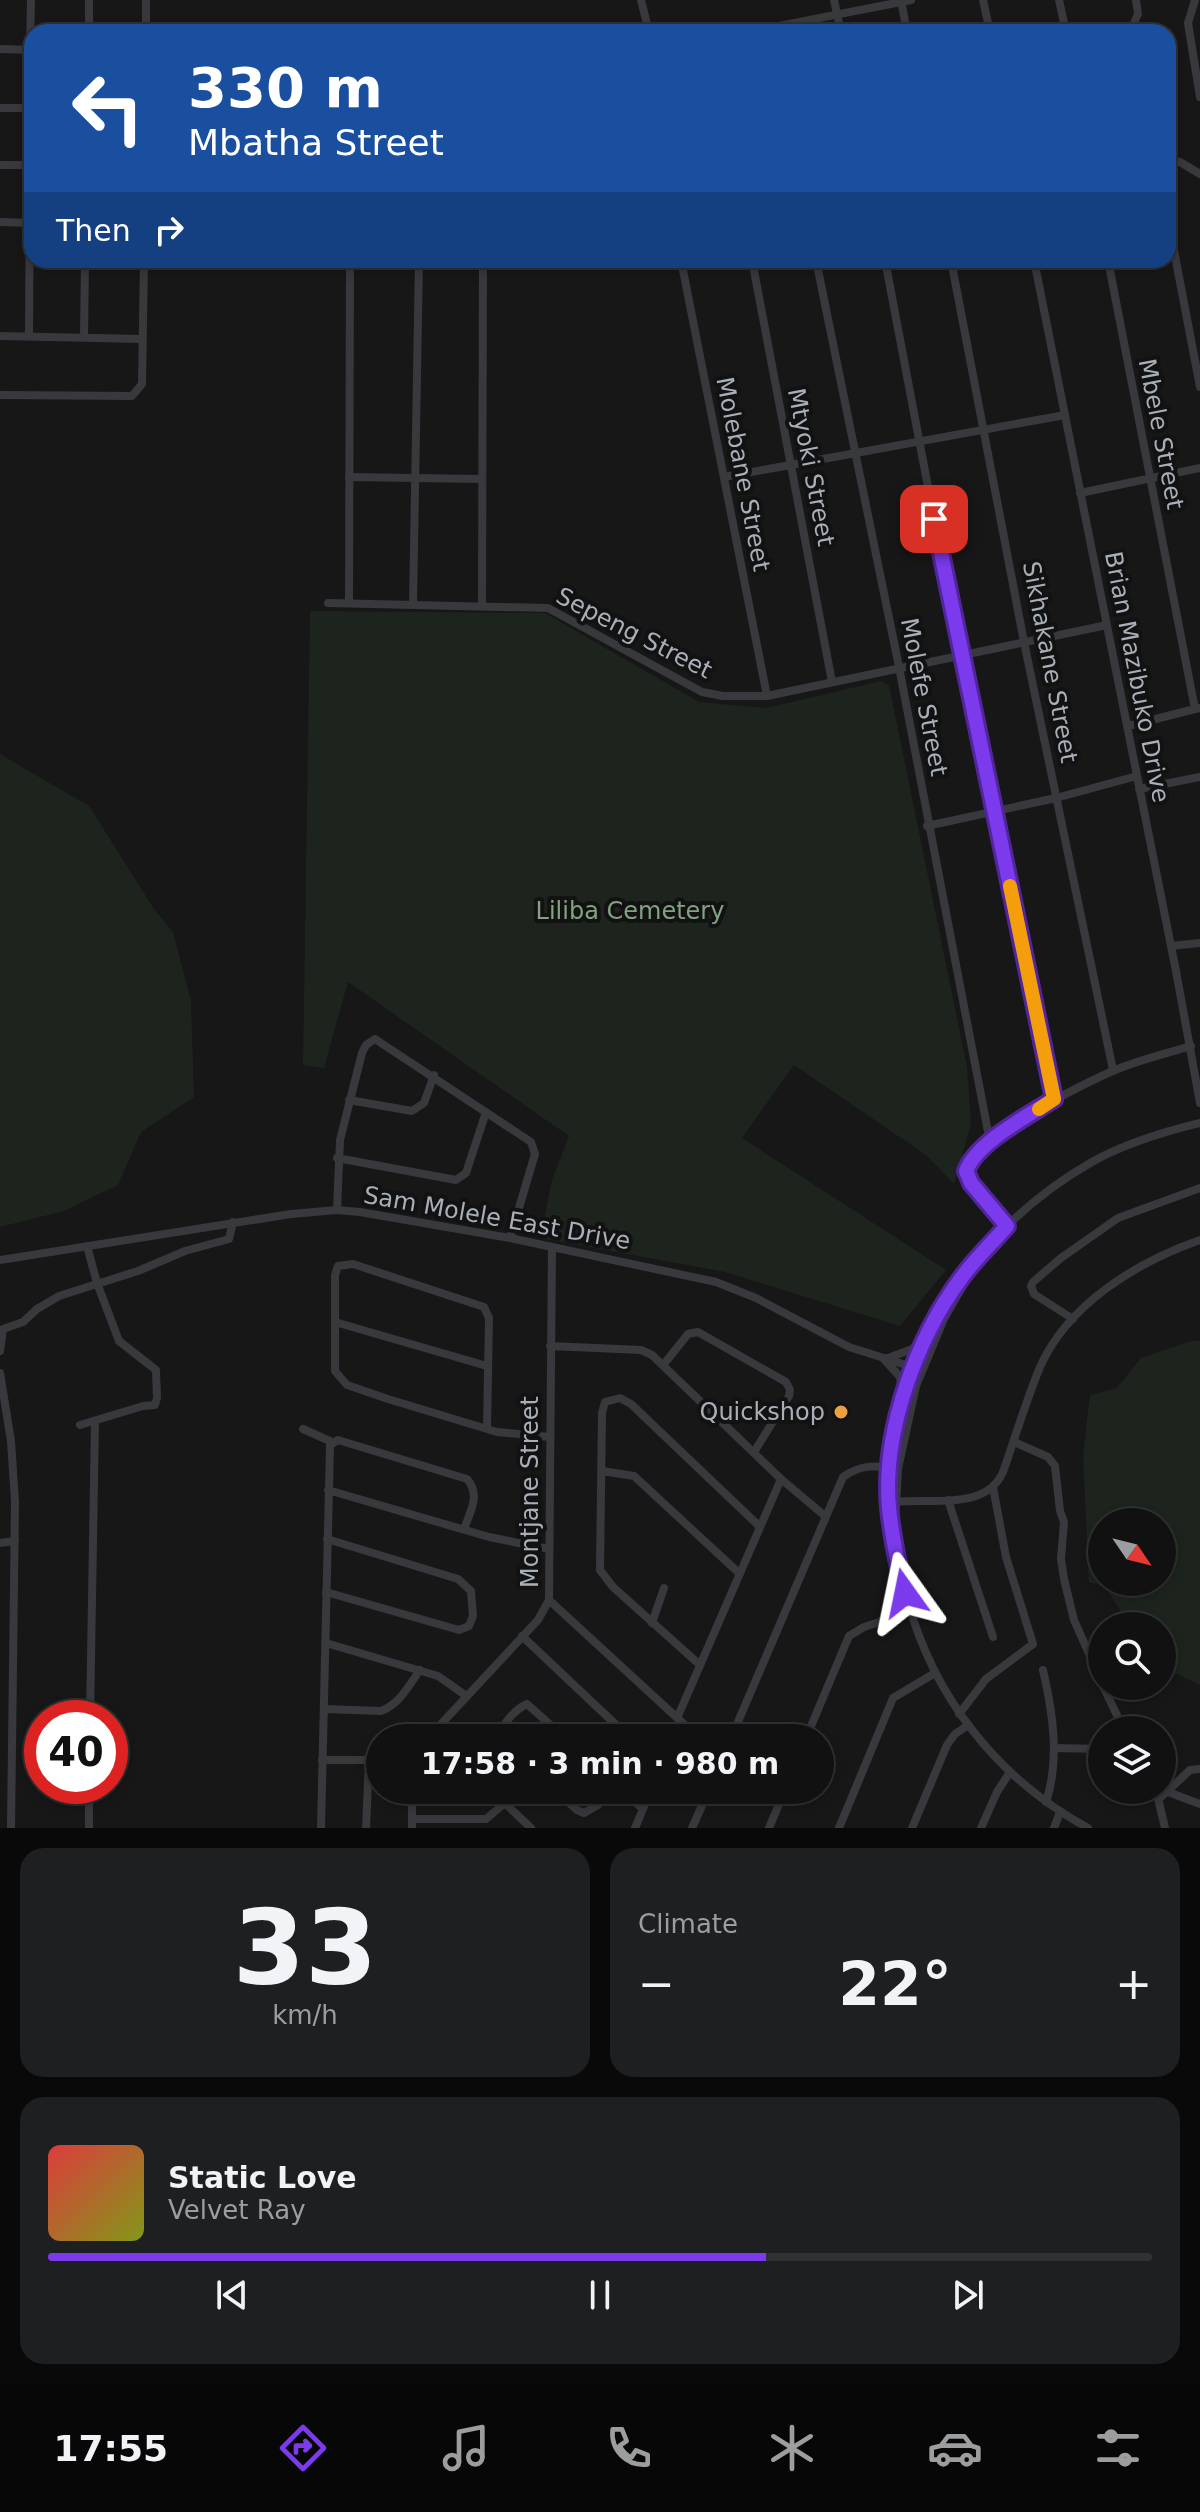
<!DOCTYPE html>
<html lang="en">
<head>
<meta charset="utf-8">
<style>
	body { margin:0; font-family:"DejaVu Sans",sans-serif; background:#1e1f20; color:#f1f3f6; height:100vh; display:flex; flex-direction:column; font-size:30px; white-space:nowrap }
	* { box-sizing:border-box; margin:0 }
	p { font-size:26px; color:#9c9d9f }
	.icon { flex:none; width:44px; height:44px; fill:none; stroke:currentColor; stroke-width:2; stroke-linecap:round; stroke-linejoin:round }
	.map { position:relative; height:1828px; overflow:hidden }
	.panel { display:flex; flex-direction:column; gap:20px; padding:20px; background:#09090a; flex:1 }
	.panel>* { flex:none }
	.banner { position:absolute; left:24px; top:24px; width:1152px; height:244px; border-radius:24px; box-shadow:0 4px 12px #0003,0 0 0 2px #303132; background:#1a4fa0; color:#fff; overflow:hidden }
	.needle { width:52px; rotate:125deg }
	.controls { position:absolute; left:1088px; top:1508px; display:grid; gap:16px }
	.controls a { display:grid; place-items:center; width:88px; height:88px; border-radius:50%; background:#111112; box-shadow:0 4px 12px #0003,0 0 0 2px #303132; font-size:40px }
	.speed { position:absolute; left:24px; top:1700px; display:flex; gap:16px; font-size:40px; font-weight:700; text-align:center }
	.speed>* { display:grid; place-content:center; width:104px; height:104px; border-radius:50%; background:#111112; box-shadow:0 4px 12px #0003,0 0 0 2px #303132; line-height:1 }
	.speed .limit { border:12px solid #d22; background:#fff; color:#111 }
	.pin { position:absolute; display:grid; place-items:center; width:68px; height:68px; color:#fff; margin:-34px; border-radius:16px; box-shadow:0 4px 12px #0006 }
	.me { position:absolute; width:88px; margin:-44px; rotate:348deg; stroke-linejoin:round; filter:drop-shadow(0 0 6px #0008) }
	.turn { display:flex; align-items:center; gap:28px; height:168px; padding:0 32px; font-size:36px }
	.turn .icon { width:104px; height:104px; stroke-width:2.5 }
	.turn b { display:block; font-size:56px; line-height:68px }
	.then { display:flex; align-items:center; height:76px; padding:0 32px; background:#0003; gap:16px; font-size:30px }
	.big { font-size:60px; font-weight:800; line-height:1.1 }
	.panel .card { flex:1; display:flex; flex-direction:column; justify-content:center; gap:12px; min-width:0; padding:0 28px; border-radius:24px; background:#1e1f20 }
	.panel .dial { align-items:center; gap:0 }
	.dial b { font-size:104px; line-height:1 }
	.song { display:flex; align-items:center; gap:24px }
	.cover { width:96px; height:96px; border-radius:12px; background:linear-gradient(135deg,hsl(0 70% 55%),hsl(70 70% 35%)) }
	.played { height:8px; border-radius:4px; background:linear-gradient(90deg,#7c3aed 65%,#303132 65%) }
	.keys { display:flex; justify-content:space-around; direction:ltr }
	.heat { display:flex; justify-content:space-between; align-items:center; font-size:44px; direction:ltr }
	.panel .tiles { flex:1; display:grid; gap:20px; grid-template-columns:1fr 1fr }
	.card:last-child { grid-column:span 2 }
	.trip { position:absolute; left:366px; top:1724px; width:468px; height:80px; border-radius:40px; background:#111112; box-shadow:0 4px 12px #0003,0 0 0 2px #303132; font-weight:800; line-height:80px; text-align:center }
	.menu { display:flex; height:128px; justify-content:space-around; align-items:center; background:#070707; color:#9c9d9f }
	.menu .icon { width:56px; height:56px }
	.menu .active { color:#7c3aed }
	.menu b { font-size:36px; color:#f1f3f6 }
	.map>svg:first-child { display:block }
	.green { fill:#1d231d; fill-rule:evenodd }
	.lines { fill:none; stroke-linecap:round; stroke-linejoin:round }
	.minor { stroke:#38393d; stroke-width:8 }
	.route-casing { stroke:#51269a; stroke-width:20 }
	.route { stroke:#7c3aed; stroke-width:14 }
	.slow { stroke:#f59e0b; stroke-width:14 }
	.poi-dot { fill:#e8a23f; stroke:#121213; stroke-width:3 }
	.labels { text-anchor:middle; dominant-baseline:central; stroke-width:8; stroke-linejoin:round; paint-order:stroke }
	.street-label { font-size:24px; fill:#a9afb8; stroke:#121213 }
	.park-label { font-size:24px; fill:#82a282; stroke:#121213 }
	.poi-label { font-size:24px; fill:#a9afb8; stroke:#121213; text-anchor:end }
</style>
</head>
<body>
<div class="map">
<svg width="1200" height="1828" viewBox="0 0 1200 1828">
	<rect width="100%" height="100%" fill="#171718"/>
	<g class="green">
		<path d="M 310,611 L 545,613 L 699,702 L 766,708 L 881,681 L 889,685 L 967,1067 L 971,1124 L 954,1184 L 926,1155 L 794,1065 L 742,1138 L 946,1270 L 900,1326 L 725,1272 L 540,1238 L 552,1180 L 569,1136 L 348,982 L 324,1068 L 303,1065 Z"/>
		<path d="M 0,754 L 89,806 L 154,909 L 173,932 L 191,1001 L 194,1097 L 141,1132 L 118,1185 L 64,1211 L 0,1227 Z"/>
		<path d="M 1191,1341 L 1200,1341 L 1200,1685 L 1168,1670 L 1162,1663 L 1162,1626 L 1130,1626 L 1105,1586 L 1089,1582 L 1083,1456 L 1090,1395 L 1117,1388 L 1141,1358 ZM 1102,1522 L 1162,1522 L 1162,1582 L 1102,1582 Z"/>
	</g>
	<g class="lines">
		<g class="minor">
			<path d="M 641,0 L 649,32"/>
			<path d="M 834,0 L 841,32"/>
			<path d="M 901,0 L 907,32"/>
			<path d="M 983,0 L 990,32"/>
			<path d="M 1059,0 L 1066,32"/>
			<path d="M 1195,0 L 1188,23 L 1200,97"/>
			<path d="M 89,32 L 89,0"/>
			<path d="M 146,32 L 146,0"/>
			<path d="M 748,32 L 911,0"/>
			<path d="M 1130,32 L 1138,14 L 1136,0"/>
			<path d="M 0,49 L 32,50"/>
			<path d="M 30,50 L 31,0"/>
			<path d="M 0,108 L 32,108"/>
			<path d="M 1168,160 L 1180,162 L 1200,174"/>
			<path d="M 0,165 L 32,165"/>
			<path d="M 1168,219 L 1200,387"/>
			<path d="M 0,222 L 31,223"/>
			<path d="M 681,260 L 767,696"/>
			<path d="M 752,260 L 832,682"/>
			<path d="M 816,260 L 899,667 L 990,1142"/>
			<path d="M 885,260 L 939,545 L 1054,1099"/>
			<path d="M 951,260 L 1024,642 L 1113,1070"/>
			<path d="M 1034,260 L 1176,971 L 1200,1103"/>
			<path d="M 1108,260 L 1195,709"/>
			<path d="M 0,336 L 142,339"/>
			<path d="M 29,336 L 30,165"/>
			<path d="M 84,337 L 85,260"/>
			<path d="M 0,395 L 132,396 L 142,384 L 144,260"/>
			<path d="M 349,477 L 481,479"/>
			<path d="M 724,477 L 1065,415"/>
			<path d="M 1080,493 L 1200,468"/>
			<path d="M 328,603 L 548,608 L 702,692 L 723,696 L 767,696 L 1107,625"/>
			<path d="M 349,603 L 350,260"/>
			<path d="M 413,604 L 419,260"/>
			<path d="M 482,605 L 483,260"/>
			<path d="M 1128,726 L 1199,708"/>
			<path d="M 1139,789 L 1200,777"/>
			<path d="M 927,826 L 1056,798 L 1137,776"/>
			<path d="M 1171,946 L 1200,943"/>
			<path d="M 349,1100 L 412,1111 L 424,1103 L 434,1075"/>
			<path d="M 337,1158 L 456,1180 L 466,1173 L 486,1112"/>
			<path d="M 337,1210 L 340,1140 L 362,1053 L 366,1045 L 375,1039 L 531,1142 L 535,1154 L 510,1238"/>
			<path d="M 1007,1226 L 968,1178 C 960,1145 1084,1083 1113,1071 C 1138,1060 1165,1054 1191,1046"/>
			<path d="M 0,1260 L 291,1214 L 337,1210 L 360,1212 L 510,1238 L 716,1282 L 756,1298 L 849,1347 L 922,1370"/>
			<path d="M 1073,1319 L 1034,1294 L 1031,1286 L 1033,1282 L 1061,1258 L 1118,1218 L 1200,1188"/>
			<path d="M 335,1322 L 487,1366"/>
			<path d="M 550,1346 L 641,1350 L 652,1355 L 781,1479 L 825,1516"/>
			<path d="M 0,1351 L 3,1329 L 23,1322 L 37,1309 L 59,1296 L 138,1271 L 185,1251 L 229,1239 L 233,1222"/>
			<path d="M 883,1358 L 900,1377 L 902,1394"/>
			<path d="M 888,1358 L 912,1349 L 922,1340"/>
			<path d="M 664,1364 L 688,1334 L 698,1332 L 786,1382 L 790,1390 L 789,1396 L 754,1452"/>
			<path d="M 0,1373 L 11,1441 L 15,1502 L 11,1828"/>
			<path d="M 80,1425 L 143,1406 L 155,1405 L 157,1398 L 156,1370 L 119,1341 L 97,1283 L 87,1246"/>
			<path d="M 487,1428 L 489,1318 L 484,1307 L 353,1264 L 338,1266 L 335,1275 L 335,1371 L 347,1385 L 388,1399 L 497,1432 L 550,1437"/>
			<path d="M 303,1429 L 332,1442"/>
			<path d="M 1014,1442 L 1048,1457 L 1055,1466 L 1060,1511 L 1064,1522 L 1061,1559 L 1064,1579 L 1074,1620 L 1102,1683"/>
			<path d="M 602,1471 L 634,1476 L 739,1573"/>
			<path d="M 328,1490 L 489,1537 L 549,1549"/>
			<path d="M 948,1500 L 993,1637"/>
			<path d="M 896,1502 C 930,1498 986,1511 1003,1472 C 1015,1438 1026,1401 1040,1367 C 1068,1304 1137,1262 1200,1240"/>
			<path d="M 895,1526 L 898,1469 L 916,1386 L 944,1319 L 974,1267"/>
			<path d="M 0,1543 L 15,1541"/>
			<path d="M 326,1592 L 459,1630 L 469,1626 L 473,1616 L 471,1591 L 458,1579 L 327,1539"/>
			<path d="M 549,1600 L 699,1738"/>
			<path d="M 652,1623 L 664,1588"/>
			<path d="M 522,1636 L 630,1738"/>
			<path d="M 326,1643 L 438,1676 L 465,1695"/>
			<path d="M 700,1665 L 613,1587 L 600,1570 L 602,1413 L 605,1402 L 620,1398 L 631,1404 L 759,1526"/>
			<path d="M 1043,1670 C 1053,1713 1060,1760 1046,1802"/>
			<path d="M 1103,1686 L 1124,1730"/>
			<path d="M 325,1709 L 381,1711 C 400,1704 409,1685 420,1670"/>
			<path d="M 959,1714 L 986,1679 L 1033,1644 L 1006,1557 L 993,1487"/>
			<path d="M 678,1716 L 781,1479"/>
			<path d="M 90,1718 L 95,1421"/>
			<path d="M 428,1738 L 538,1620 L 549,1600 L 552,1248"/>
			<path d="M 500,1738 C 499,1726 516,1709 527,1704 L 565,1738"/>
			<path d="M 731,1738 L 843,1477 C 861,1464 877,1465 898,1469"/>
			<path d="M 806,1738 L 849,1636 L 864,1627 L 910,1612"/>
			<path d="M 1054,1748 L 1102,1749"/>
			<path d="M 322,1760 L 380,1760"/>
			<path d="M 491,1790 L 531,1828"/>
			<path d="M 555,1790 L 577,1810 L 584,1813 L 598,1805 L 610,1790"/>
			<path d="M 621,1790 L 642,1808"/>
			<path d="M 1156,1790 L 1165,1828"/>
			<path d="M 1168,1792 L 1200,1804"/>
			<path d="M 1160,1798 L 1190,1770 L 1200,1769"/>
			<path d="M 412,1819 L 486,1819 L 505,1803"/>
			<path d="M 89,1828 L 89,1786"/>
			<path d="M 321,1828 L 330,1445 L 338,1440 L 467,1479 C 481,1495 470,1512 464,1529"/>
			<path d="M 366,1828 L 369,1760"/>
			<path d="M 412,1828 L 412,1790"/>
			<path d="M 635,1828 L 651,1790"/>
			<path d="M 692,1828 L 709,1790"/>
			<path d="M 769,1828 L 785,1790"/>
			<path d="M 839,1828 L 893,1698 L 935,1673"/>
			<path d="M 912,1828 L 947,1745 L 955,1734 L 967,1726"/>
			<path d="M 981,1828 L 997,1792 L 1010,1772"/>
			<path d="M 1054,1828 L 1060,1812"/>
			<path d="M 1088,1828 C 998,1779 933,1697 907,1598 C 898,1564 888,1526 889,1491 C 890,1355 975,1228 1092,1162 C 1126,1143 1163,1132 1200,1123"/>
		</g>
	</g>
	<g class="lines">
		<defs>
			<path id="route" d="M 905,1593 C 898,1566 892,1536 889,1508 C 882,1432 917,1337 962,1277 C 975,1259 992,1243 1007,1226 L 971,1183 L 966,1171 C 977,1142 1028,1116 1054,1099 L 934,519"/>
		</defs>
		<use href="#route" class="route-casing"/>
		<use href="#route" class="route"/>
		<path class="slow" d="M 1010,886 L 1054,1099 L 1039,1109"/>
	</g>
	<circle class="poi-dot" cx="841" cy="1412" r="8"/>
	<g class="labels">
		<g class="street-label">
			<text transform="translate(1161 434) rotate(79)">Mbele Street</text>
			<text transform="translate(811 467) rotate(79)">Mtyoki Street</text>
			<text transform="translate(743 474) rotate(79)">Molebane Street</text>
			<text transform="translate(634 633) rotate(27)">Sepeng Street</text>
			<text transform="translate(1050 662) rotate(79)">Sikhakane Street</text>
			<text transform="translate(1137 677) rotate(79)">Brian Mazibuko Drive</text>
			<text transform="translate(924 697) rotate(79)">Molefe Street</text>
			<text transform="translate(497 1218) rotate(10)">Sam Molele East Drive</text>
			<text transform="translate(530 1492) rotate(-90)">Montjane Street</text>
		</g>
		<g class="park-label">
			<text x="630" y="911">Liliba Cemetery</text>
		</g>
		<g class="poi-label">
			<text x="825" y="1412">Quickshop</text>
		</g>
	</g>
</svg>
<div class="controls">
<a><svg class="needle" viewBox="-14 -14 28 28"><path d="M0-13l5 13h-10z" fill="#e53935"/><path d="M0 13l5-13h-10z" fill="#9c9d9f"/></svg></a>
<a><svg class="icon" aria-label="search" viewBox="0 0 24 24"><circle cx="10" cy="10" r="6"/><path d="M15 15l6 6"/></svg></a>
<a><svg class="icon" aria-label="layers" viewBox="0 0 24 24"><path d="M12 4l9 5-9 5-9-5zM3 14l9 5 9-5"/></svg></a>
</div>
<div class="speed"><div class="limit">40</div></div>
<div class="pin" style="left:934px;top:519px;background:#d93025"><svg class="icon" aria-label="arrive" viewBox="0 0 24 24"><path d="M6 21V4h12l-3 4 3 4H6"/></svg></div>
<svg class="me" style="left:905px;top:1593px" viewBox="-20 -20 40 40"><path d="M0-17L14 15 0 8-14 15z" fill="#7c3aed" stroke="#fff" stroke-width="4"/></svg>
<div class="trip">17:58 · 3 min · 980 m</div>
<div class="banner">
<div class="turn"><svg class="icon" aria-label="left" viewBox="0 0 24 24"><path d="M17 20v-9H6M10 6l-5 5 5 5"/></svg><div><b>330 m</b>Mbatha Street</div></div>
<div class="then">Then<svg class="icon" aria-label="right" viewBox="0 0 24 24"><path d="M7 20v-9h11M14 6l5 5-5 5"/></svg></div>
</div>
</div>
<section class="panel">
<div class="tiles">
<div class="card dial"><b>33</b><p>km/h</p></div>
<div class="card"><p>Climate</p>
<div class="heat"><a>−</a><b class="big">22°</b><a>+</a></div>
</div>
<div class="card">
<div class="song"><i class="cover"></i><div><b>Static Love</b><p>Velvet Ray</p></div></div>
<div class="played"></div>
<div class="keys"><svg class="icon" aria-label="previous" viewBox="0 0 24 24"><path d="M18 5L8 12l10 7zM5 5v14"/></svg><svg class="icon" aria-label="pause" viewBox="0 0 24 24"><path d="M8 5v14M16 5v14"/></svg><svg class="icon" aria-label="next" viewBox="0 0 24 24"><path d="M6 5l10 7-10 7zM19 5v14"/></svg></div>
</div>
</div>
</section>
<nav class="menu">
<b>17:55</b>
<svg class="icon active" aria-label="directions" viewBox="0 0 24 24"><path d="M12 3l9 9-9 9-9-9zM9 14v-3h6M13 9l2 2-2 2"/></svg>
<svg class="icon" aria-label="music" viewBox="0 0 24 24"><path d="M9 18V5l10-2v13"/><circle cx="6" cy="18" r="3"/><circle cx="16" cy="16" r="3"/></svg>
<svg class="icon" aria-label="phone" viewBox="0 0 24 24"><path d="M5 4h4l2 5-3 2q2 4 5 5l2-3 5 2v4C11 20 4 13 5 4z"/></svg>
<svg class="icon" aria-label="climate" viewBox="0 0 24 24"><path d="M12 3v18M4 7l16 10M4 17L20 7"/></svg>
<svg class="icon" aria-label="car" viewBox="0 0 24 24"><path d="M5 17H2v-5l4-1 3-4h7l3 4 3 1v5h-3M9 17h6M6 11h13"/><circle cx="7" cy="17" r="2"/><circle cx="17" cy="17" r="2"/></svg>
<svg class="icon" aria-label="filters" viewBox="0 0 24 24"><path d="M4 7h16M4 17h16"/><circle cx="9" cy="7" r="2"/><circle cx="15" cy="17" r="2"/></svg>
</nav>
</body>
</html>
